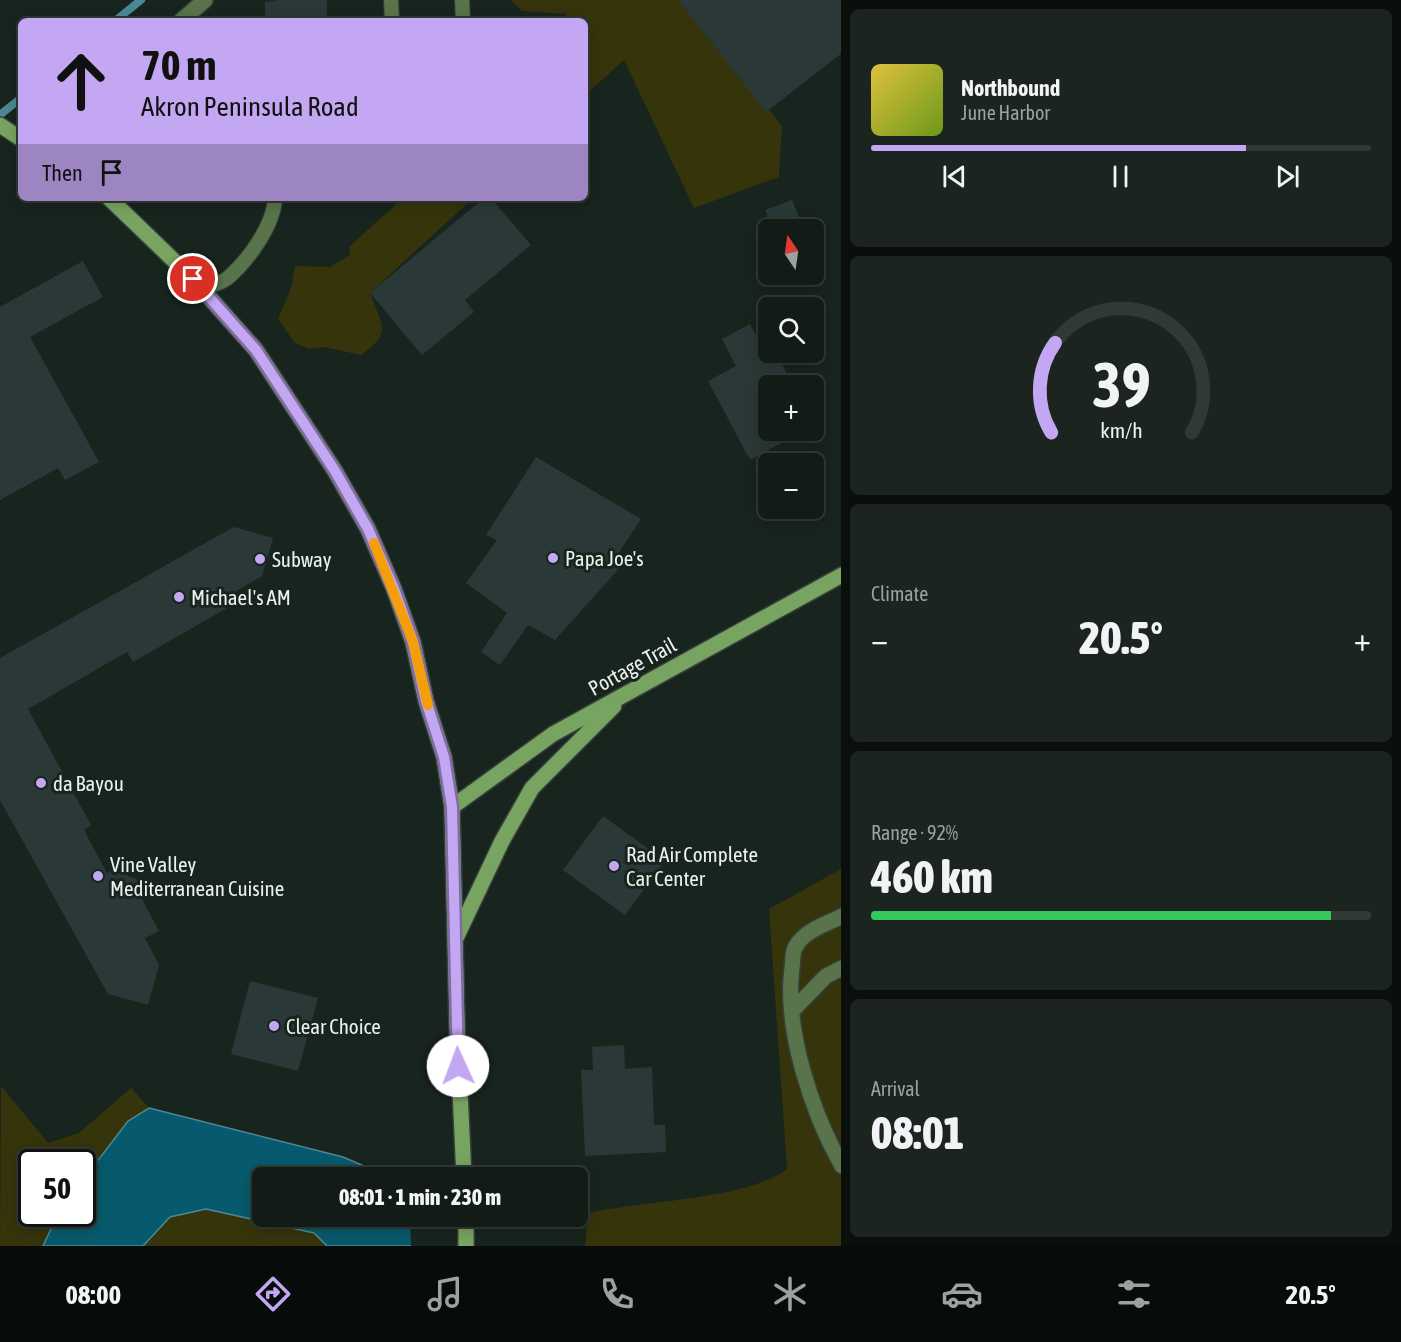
<!DOCTYPE html>
<html lang="en">
<head>
<meta charset="utf-8">
<style>
	body { margin:0; font-family:"Asap Condensed",sans-serif; background:#1b241f; color:#f1f3f6; height:100vh; display:flex; flex-direction:column; font-size:22px; white-space:nowrap }
	* { box-sizing:border-box; margin:0 }
	p { font-size:20px; color:#9ca1a1 }
	.icon { flex:none; width:33px; height:33px; fill:none; stroke:currentColor; stroke-width:2; stroke-linecap:round; stroke-linejoin:round }
	.map { position:relative; flex:1; overflow:hidden }
	.details { display:flex; flex-direction:column; gap:9px; padding:9px; background:#0a0f0c; width:560px }
	.details>* { flex:none }
	.top-card { position:absolute; left:18px; top:18px; width:570px; height:183px; border-radius:9px; box-shadow:0 3px 15px #0003,0 0 0 2px #313935; background:#c3a7f2; color:#111; overflow:hidden }
	.needle { width:39px; rotate:347deg }
	.controls { position:absolute; left:758px; top:219px; display:grid; gap:12px }
	.controls a { display:grid; place-items:center; width:66px; height:66px; border-radius:9px; background:#121b16; box-shadow:0 3px 15px #0003,0 0 0 2px #313935; font-size:30px }
	.speed { position:absolute; left:18px; top:1149px; display:flex; gap:12px; font-size:30px; font-weight:700; text-align:center }
	.speed>* { display:grid; place-content:center; width:78px; height:78px; border-radius:50%; background:#121b16; box-shadow:0 3px 15px #0003,0 0 0 2px #313935; line-height:1 }
	.speed .limit { border:3px solid #111; border-radius:9px; background:#fff; color:#111 }
	.pin { position:absolute; display:grid; place-items:center; width:51px; height:51px; color:#fff; margin:-26px; border:3px solid #fff; border-radius:50%; box-shadow:0 2px 6px #0007 }
	.me { position:absolute; width:66px; margin:-33px; rotate:358deg; stroke-linejoin:round; filter:drop-shadow(0 0 4px #0008) }
	.turn { display:flex; align-items:center; gap:21px; height:126px; padding:0 24px; font-size:27px }
	.turn .icon { width:78px; height:78px; stroke-width:2.5 }
	.turn b { display:block; font-size:42px; line-height:51px }
	.then { display:flex; align-items:center; height:57px; padding:0 24px; background:#0003; gap:12px; font-size:22px }
	.big { font-size:45px; font-weight:800; line-height:1.1 }
	.details .tile { flex:1; display:flex; flex-direction:column; justify-content:center; gap:9px; min-width:0; padding:0 21px; border-radius:9px; background:#1b241f }
	.details .dial { align-items:center; gap:0 }
	.dial svg { height:156px; overflow:visible; fill:none; stroke:#313935; stroke-width:7; stroke-linecap:round; text-anchor:middle }
	.dial text { fill:#f1f3f6; stroke:none }
	.song { display:flex; align-items:center; gap:18px }
	.cover { width:72px; height:72px; border-radius:9px; background:linear-gradient(135deg,hsl(50 70% 55%),hsl(80 70% 35%)) }
	.played { height:6px; border-radius:3px; background:linear-gradient(90deg,#c3a7f2 75%,#313935 75%) }
	.keys { display:flex; justify-content:space-around; direction:ltr }
	.heat { display:flex; justify-content:space-between; align-items:center; font-size:33px; direction:ltr }
	.charge { height:9px; border-radius:4px; background:linear-gradient(90deg,#34c759 92%,#313935 0) }
	.trip { position:absolute; left:252px; top:1167px; width:336px; height:60px; border-radius:9px; background:#121b16; box-shadow:0 3px 15px #0003,0 0 0 2px #313935; font-weight:800; line-height:60px; text-align:center }
	.dock { display:flex; height:96px; justify-content:space-around; align-items:center; background:#070b09; color:#9ca1a1 }
	.dock .icon { width:42px; height:42px }
	.dock .on { color:#c3a7f2 }
	.dock b { font-size:27px; color:#f1f3f6 }
	main { display:flex; flex:1; min-height:0 }
	.map>svg:first-child { display:block }
	.green { fill:#35340b }
	.water { fill:#075a6d; stroke:#4b8894; stroke-width:1.5 }
	.pier { fill:#18241e }
	.lines { fill:none; stroke-linecap:round; stroke-linejoin:round }
	.stream { stroke:#4b8894; stroke-width:8 }
	.building { fill:#2a3938 }
	.lane-casing { stroke:#36413b; stroke-width:16 }
	.street-casing { stroke:#36413b; stroke-width:18 }
	.secondary-casing { stroke:#36413b; stroke-width:18 }
	.lane { stroke:#59744b; stroke-width:14 }
	.street { stroke:#59744b; stroke-width:15 }
	.secondary { stroke:#78a461; stroke-width:15 }
	.route-casing { stroke:#7f6d9d; stroke-width:15 }
	.route { stroke:#c3a7f2; stroke-width:10 }
	.slow { stroke:#f59e0b; stroke-width:10 }
	.poi-dot { fill:#c3a7f2; stroke:#18241e; stroke-width:2 }
	.labels { text-anchor:middle; dominant-baseline:central; stroke-width:6; stroke-linejoin:round; paint-order:stroke }
	.poi-label { font-size:21px; fill:#ebf2ee; stroke:#18241e; text-anchor:start }
	.street-label { font-size:21px; fill:#ebf2ee; stroke:#18241e }
</style>
</head>
<body>
<main>
<div class="map">
<svg width="842" height="1246" viewBox="0 0 842 1246">
	<rect width="100%" height="100%" fill="#18241e"/>
	<g class="green">
		<path d="M 511,0 L 689,0 L 782,127 L 779,177 L 694,208 L 624,60 L 585,95 L 585,21 L 567,21 L 566,14 L 522,11 Z"/>
		<path d="M 403,198 L 473,198 L 370,293 C 382,326 393,332 361,355 L 323,347 L 308,349 L 294,342 L 278,319 L 291,288 L 295,266 L 330,267 L 350,255 L 349,247 Z"/>
		<path d="M 841,869 L 841,1246 L 585,1246 L 588,1213 C 640,1201 746,1200 787,1169 L 769,909 Z"/>
		<path d="M 1,1086 L 48,1143 L 79,1133 L 131,1088 L 149,1108 L 128,1121 L 83,1180 L 82,1162 L 32,1162 L 32,1214 L 58,1214 L 43,1246 L 0,1246 Z"/>
		<path d="M 206,1209 L 314,1233 L 327,1246 L 143,1246 L 170,1217 Z"/>
	</g>
	<path class="water" d="M 149,1108 L 343,1157 L 390,1177 L 262,1178 L 262,1216 L 437,1217 L 468,1246 L 327,1246 L 314,1233 L 206,1209 L 170,1217 L 143,1246 L 43,1246 L 58,1214 L 82,1214 L 83,1180 L 128,1121 Z"/>
	<path class="pier" d="M 410,1216 L 441,1216 L 471,1246 L 411,1246 Z"/>
	<g class="lines">
		<g class="stream">
			<path d="M 115,21 L 141,0"/>
			<path d="M 0,115 L 21,98"/>
		</g>
	</g>
	<g class="building">
		<path d="M 278,0 L 327,0 L 327,21 L 265,21 L 265,2 Z"/>
		<path d="M 678,0 L 842,0 L 842,53 L 766,112 Z"/>
		<path d="M 484,198 L 491,198 L 531,245 L 465,300 L 474,312 L 422,355 L 370,293 Z"/>
		<path d="M 792,200 L 804,230 L 773,230 L 765,210 Z"/>
		<path d="M 83,261 L 103,297 L 30,337 L 99,462 L 65,480 L 58,468 L 0,500 L 0,307 Z"/>
		<path d="M 750,324 L 764,351 L 768,349 L 768,352 L 776,352 L 793,386 L 768,386 L 768,430 L 806,430 L 750,460 L 708,381 L 736,366 L 722,339 Z"/>
		<path d="M 536,457 L 641,519 L 618,554 L 626,561 L 555,640 L 528,625 L 500,665 L 481,652 L 507,613 L 466,583 L 497,540 L 486,535 Z"/>
		<path d="M 234,527 L 273,538 L 262,576 L 222,599 L 227,608 L 133,662 L 127,652 L 28,709 L 91,825 L 84,830 L 107,873 L 122,865 L 129,877 L 145,881 L 141,897 L 159,931 L 145,938 L 159,965 L 148,1005 L 108,994 L 0,800 L 0,658 Z"/>
		<path d="M 603,816 L 665,861 L 625,915 L 563,870 Z"/>
		<path d="M 250,981 L 318,998 L 298,1071 L 231,1054 Z"/>
		<path d="M 624,1045 L 625,1069 L 652,1067 L 654,1125 L 665,1125 L 666,1152 L 585,1156 L 581,1070 L 593,1070 L 592,1047 Z"/>
	</g>
	<g class="lines">
		<defs>
			<g id="lane">
				<path d="M 391,0 L 392,21"/>
				<path d="M 462,0 L 463,21"/>
				<path d="M 203,289 C 211,286 222,283 229,277 C 249,259 274,225 275,198"/>
			</g>
			<g id="street">
				<path d="M 181,21 L 205,0"/>
				<path d="M 842,916 C 827,924 805,930 796,946 C 792,951 793,962 792,968 C 784,1029 812,1113 842,1166"/>
				<path d="M 794,1009 L 826,976 L 842,968"/>
			</g>
			<g id="secondary">
				<path d="M 0,125 L 21,139"/>
				<path d="M 109,198 L 193,279 L 256,350 L 335,471 L 368,529 L 394,589 L 413,642 L 426,701 L 444,757 L 452,807 L 457,1025 L 464,1178"/>
				<path d="M 452,807 L 553,734 L 842,575"/>
				<path d="M 457,936 L 502,841 L 532,788 L 614,706"/>
				<path d="M 466,1216 L 466,1246"/>
			</g>
		</defs>
		<use href="#lane" class="lane-casing"/>
		<use href="#street" class="street-casing"/>
		<use href="#secondary" class="secondary-casing"/>
		<use href="#lane" class="lane"/>
		<use href="#street" class="street"/>
		<use href="#secondary" class="secondary"/>
	</g>
	<g class="lines">
		<defs>
			<path id="route" d="M 193,279 L 256,350 L 335,471 L 368,529 L 394,589 L 413,642 L 426,701 L 444,757 L 452,807 L 458,1066"/>
		</defs>
		<use href="#route" class="route-casing"/>
		<use href="#route" class="route"/>
		<path class="slow" d="M 374,543 L 413,642 L 428,705"/>
	</g>
	<g class="poi-dot">
		<circle cx="553" cy="558" r="6"/>
		<circle cx="260" cy="559" r="6"/>
		<circle cx="179" cy="597" r="6"/>
		<circle cx="41" cy="783" r="6"/>
		<circle cx="614" cy="866" r="6"/>
		<circle cx="98" cy="876" r="6"/>
		<circle cx="274" cy="1026" r="6"/>
	</g>
	<g class="labels">
		<g class="poi-label">
			<text x="565" y="558">Papa Joe's</text>
			<text x="272" y="559">Subway</text>
			<text x="191" y="597">Michael's AM</text>
			<text x="53" y="783">da Bayou</text>
			<text x="626" y="854">Rad Air Complete<tspan x="626" dy="24">Car Center</tspan></text>
			<text x="110" y="864">Vine Valley<tspan x="110" dy="24">Mediterranean Cuisine</tspan></text>
			<text x="286" y="1026">Clear Choice</text>
		</g>
		<g class="street-label">
			<text transform="translate(632 666) rotate(-29)">Portage Trail</text>
		</g>
	</g>
</svg>
<div class="controls">
<a><svg class="needle" viewBox="-14 -14 28 28"><path d="M0-13l5 13h-10z" fill="#e53935"/><path d="M0 13l5-13h-10z" fill="#9ca1a1"/></svg></a>
<a><svg class="icon" aria-label="search" viewBox="0 0 24 24"><circle cx="10" cy="10" r="6"/><path d="M15 15l6 6"/></svg></a>
<a>+</a>
<a>−</a>
</div>
<div class="speed"><div class="limit">50</div></div>
<div class="pin" style="left:193px;top:279px;background:#d93025"><svg class="icon" aria-label="arrive" viewBox="0 0 24 24"><path d="M6 21V4h12l-3 4 3 4H6"/></svg></div>
<svg class="me" style="left:458px;top:1066px" viewBox="-20 -20 40 40"><circle r="19" fill="#fff"/><path d="M0-13L10 11 0 6-10 11z" fill="#c3a7f2"/></svg>
<div class="trip">08:01 · 1 min · 230 m</div>
<div class="top-card">
<div class="turn"><svg class="icon" aria-label="ahead" viewBox="0 0 24 24"><path d="M12 20V5M6 11l6-6 6 6"/></svg><div><b>70 m</b>Akron Peninsula Road</div></div>
<div class="then">Then<svg class="icon" aria-label="arrive" viewBox="0 0 24 24"><path d="M6 21V4h12l-3 4 3 4H6"/></svg></div>
</div>
</div>
<section class="details">
<div class="tile">
<div class="song"><i class="cover"></i><div><b>Northbound</b><p>June Harbor</p></div></div>
<div class="played"></div>
<div class="keys"><svg class="icon" aria-label="previous" viewBox="0 0 24 24"><path d="M18 5L8 12l10 7zM5 5v14"/></svg><svg class="icon" aria-label="pause" viewBox="0 0 24 24"><path d="M8 5v14M16 5v14"/></svg><svg class="icon" aria-label="next" viewBox="0 0 24 24"><path d="M6 5l10 7-10 7zM19 5v14"/></svg></div>
</div>
<div class="tile dial"><svg viewBox="0 0 100 80">
<path d="M14 69A42 42 0 1 1 86 69"/>
<path d="M14 69A42 42 0 0 1 16 23" stroke="#c3a7f2"/>
<text x="50" y="56" font-size="32" font-weight="700">39</text>
<text x="50" y="72" font-size="11">km/h</text>
</svg></div>
<div class="tile"><p>Climate</p>
<div class="heat"><a>−</a><b class="big">20.5°</b><a>+</a></div>
</div>
<div class="tile"><p>Range · 92%</p><b class="big">460 km</b><div class="charge"></div></div>
<div class="tile"><p>Arrival</p><b class="big">08:01</b></div>
</section>
</main>
<nav class="dock">
<b>08:00</b>
<svg class="icon on" aria-label="directions" viewBox="0 0 24 24"><path d="M12 3l9 9-9 9-9-9zM9 14v-3h6M13 9l2 2-2 2"/></svg>
<svg class="icon" aria-label="music" viewBox="0 0 24 24"><path d="M9 18V5l10-2v13"/><circle cx="6" cy="18" r="3"/><circle cx="16" cy="16" r="3"/></svg>
<svg class="icon" aria-label="phone" viewBox="0 0 24 24"><path d="M5 4h4l2 5-3 2q2 4 5 5l2-3 5 2v4C11 20 4 13 5 4z"/></svg>
<svg class="icon" aria-label="climate" viewBox="0 0 24 24"><path d="M12 3v18M4 7l16 10M4 17L20 7"/></svg>
<svg class="icon" aria-label="car" viewBox="0 0 24 24"><path d="M5 17H2v-5l4-1 3-4h7l3 4 3 1v5h-3M9 17h6M6 11h13"/><circle cx="7" cy="17" r="2"/><circle cx="17" cy="17" r="2"/></svg>
<svg class="icon" aria-label="filters" viewBox="0 0 24 24"><path d="M4 7h16M4 17h16"/><circle cx="9" cy="7" r="2"/><circle cx="15" cy="17" r="2"/></svg>
<b>20.5°</b>
</nav>
</body>
</html>
